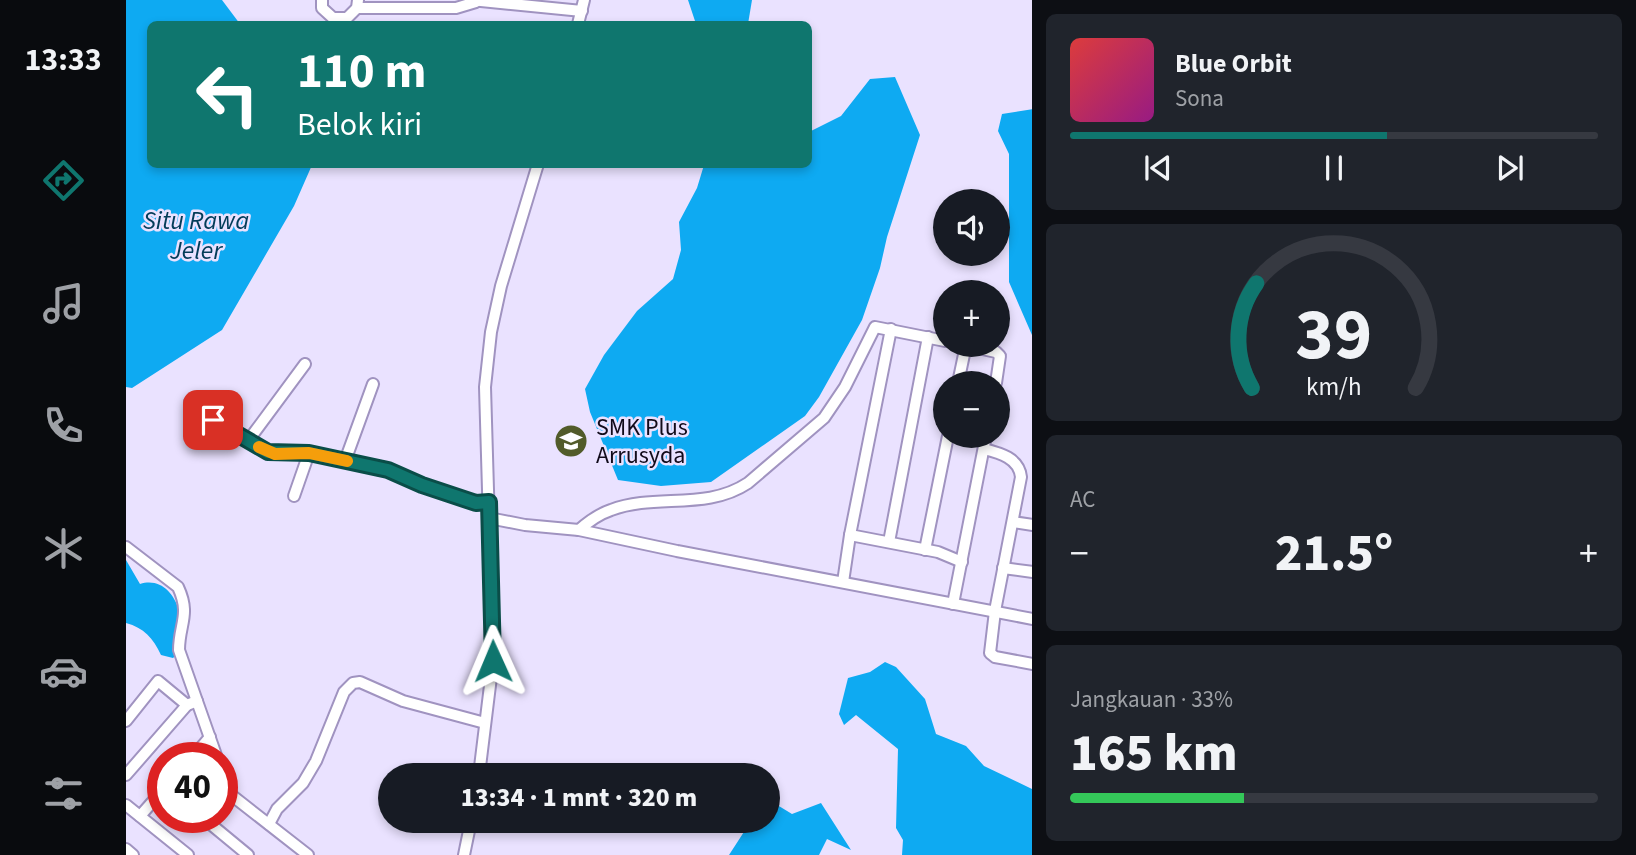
<!DOCTYPE html>
<html lang="id">
<head>
<meta charset="utf-8">
<style>
	body { margin:0; font-family:"Source Sans 3",sans-serif; background:#20242c; color:#f1f3f6; height:100vh; display:flex; flex-direction:column; font-size:26px; white-space:nowrap }
	* { box-sizing:border-box; margin:0 }
	p { font-size:23px; color:#9ea1a6 }
	.icon { flex:none; width:38px; height:38px; fill:none; stroke:currentColor; stroke-width:2; stroke-linecap:round; stroke-linejoin:round }
	.map { position:relative; flex:1; overflow:hidden }
	.side { display:flex; flex-direction:column; gap:14px; padding:14px; background:#0d0f14; width:604px }
	.side>* { flex:none }
	.banner { position:absolute; left:21px; top:21px; width:665px; height:147px; border-radius:10px; box-shadow:0 4px 10px #0003; background:#0f766e; color:#fff; overflow:hidden }
	.controls { position:absolute; left:807px; top:189px; display:grid; gap:14px }
	.controls a { display:grid; place-items:center; width:77px; height:77px; border-radius:50%; background:#171b24; box-shadow:0 4px 10px #0003; font-size:35px }
	.speed { position:absolute; left:21px; top:742px; display:flex; gap:14px; font-size:35px; font-weight:700; text-align:center }
	.speed>* { display:grid; place-content:center; width:91px; height:91px; border-radius:50%; background:#171b24; box-shadow:0 4px 10px #0003; line-height:1 }
	.speed .limit { border:10px solid #d22; background:#fff; color:#111 }
	.pin { position:absolute; display:grid; place-items:center; width:60px; height:60px; color:#fff; margin:-30px; border-radius:14px; box-shadow:0 4px 10px #0006 }
	.me { position:absolute; width:77px; margin:-38px; rotate:359deg; stroke-linejoin:round; filter:drop-shadow(0 0 5px #0008) }
	.turn { display:flex; align-items:center; gap:24px; height:147px; padding:0 35px; font-size:32px }
	.turn .icon { width:91px; height:91px; stroke-width:2.5 }
	.turn b { display:block; font-size:49px; line-height:60px }
	.big { font-size:52px; font-weight:800; line-height:1.1 }
	.side .tile { flex:1; display:flex; flex-direction:column; justify-content:center; gap:10px; min-width:0; padding:0 24px; border-radius:10px; background:#20242c }
	.side .dial { align-items:center; gap:0 }
	.dial svg { height:182px; overflow:visible; fill:none; stroke:#363941; stroke-width:7; stroke-linecap:round; text-anchor:middle }
	.dial text { fill:#f1f3f6; stroke:none }
	.song { display:flex; align-items:center; gap:21px }
	.cover { width:84px; height:84px; border-radius:10px; background:linear-gradient(135deg,hsl(0 70% 55%),hsl(310 70% 35%)) }
	.played { height:7px; border-radius:4px; background:linear-gradient(90deg,#0f766e 60%,#363941 60%) }
	.keys { display:flex; justify-content:space-around; direction:ltr }
	.heat { display:flex; justify-content:space-between; align-items:center; font-size:38px; direction:ltr }
	.charge { height:10px; border-radius:5px; background:linear-gradient(90deg,#34c759 33%,#363941 0) }
	.trip { position:absolute; left:252px; top:763px; width:402px; height:70px; border-radius:35px; background:#171b24; box-shadow:0 4px 10px #0003; font-weight:800; line-height:70px; text-align:center }
	main { display:flex; flex:1; min-height:0 }
	.tab-bar { display:flex; flex-direction:column; width:126px; justify-content:space-around; align-items:center; background:#090b0e; color:#9ea1a6 }
	.tab-bar .icon { width:49px; height:49px }
	.tab-bar .on { color:#0f766e }
	.tab-bar b { font-size:32px; color:#f1f3f6 }
	.map>svg:first-child { display:block }
	.water { fill:#0eaaf2 }
	.lines { fill:none; stroke-linecap:round; stroke-linejoin:round }
	.minor-casing { stroke:#a093c0; stroke-width:14 }
	.minor { stroke:#fff; stroke-width:10 }
	.route-casing { stroke:#0a4d48; stroke-width:18 }
	.route { stroke:#0f766e; stroke-width:12 }
	.slow { stroke:#f59e0b; stroke-width:12 }
	.labels { text-anchor:middle; dominant-baseline:central; stroke-width:5; stroke-linejoin:round; paint-order:stroke }
	.poi-label { font-size:24px; fill:#110b1b; stroke:#eae2ff; text-anchor:start }
	.water-label { font-size:26px; font-style:italic; fill:#033c59; stroke:#eae2ff }
</style>
</head>
<body>
<main>
<nav class="tab-bar">
<b>13:33</b>
<svg class="icon on" aria-label="directions" viewBox="0 0 24 24"><path d="M12 3l9 9-9 9-9-9zM9 14v-3h6M13 9l2 2-2 2"/></svg>
<svg class="icon" aria-label="music" viewBox="0 0 24 24"><path d="M9 18V5l10-2v13"/><circle cx="6" cy="18" r="3"/><circle cx="16" cy="16" r="3"/></svg>
<svg class="icon" aria-label="phone" viewBox="0 0 24 24"><path d="M5 4h4l2 5-3 2q2 4 5 5l2-3 5 2v4C11 20 4 13 5 4z"/></svg>
<svg class="icon" aria-label="climate" viewBox="0 0 24 24"><path d="M12 3v18M4 7l16 10M4 17L20 7"/></svg>
<svg class="icon" aria-label="car" viewBox="0 0 24 24"><path d="M5 17H2v-5l4-1 3-4h7l3 4 3 1v5h-3M9 17h6M6 11h13"/><circle cx="7" cy="17" r="2"/><circle cx="17" cy="17" r="2"/></svg>
<svg class="icon" aria-label="filters" viewBox="0 0 24 24"><path d="M4 7h16M4 17h16"/><circle cx="9" cy="7" r="2"/><circle cx="15" cy="17" r="2"/></svg>
</nav>
<div class="map">
<svg width="907" height="855" viewBox="0 0 907 855">
	<rect width="100%" height="100%" fill="#eae2ff"/>
	<g class="water">
		<path d="M 0,0 L 96,0 L 114,24 L 24,24 L 24,164 L 186,165 L 168,206 L 96,330 L 6,388 L 0,387 Z"/>
		<path d="M 562,0 L 626,0 L 622,24 L 570,24 Z"/>
		<path d="M 769,77 L 794,135 L 761,237 L 754,268 L 736,320 L 693,397 L 679,416 L 585,482 L 535,486 L 492,480 L 464,412 L 459,389 L 478,355 L 511,311 L 547,279 L 555,250 L 553,222 L 571,188 L 578,165 L 682,164 L 683,132 L 715,116 L 744,79 Z"/>
		<path d="M 907,109 L 907,335 L 906,335 L 883,282 L 883,154 L 872,131 L 876,114 Z"/>
		<path d="M 0,560 L 14,584 C 34,578 47,592 53,610 L 50,655 L 47,658 L 35,655 C 27,638 18,628 0,623 Z"/>
		<path d="M 759,662 L 770,667 L 799,699 L 810,734 L 840,746 L 858,766 L 906,789 L 906,855 L 776,855 L 777,840 L 770,828 L 772,749 L 730,715 L 718,725 L 713,714 L 722,678 L 744,672 Z"/>
		<path d="M 643,800 L 666,814 L 695,803 L 725,850 L 701,839 L 693,855 L 603,855 L 625,821 L 642,821 Z"/>
	</g>
	<g class="lines">
		<defs>
			<g id="minor">
				<path d="M 196,0 L 196,8 L 207,18 L 221,18 L 231,8 L 232,0"/>
				<path d="M 345,0 L 456,11"/>
				<path d="M 231,8 L 330,8 L 350,2"/>
				<path d="M 452,24 L 458,0"/>
				<path d="M 765,329 L 724,535 L 812,552 L 836,562"/>
				<path d="M 838,345 L 870,352 L 874,356 L 870,383"/>
				<path d="M 832,383 L 840,345"/>
				<path d="M 64,402 L 87,420 L 142,452 L 183,453 L 262,470 L 297,485 L 350,503 L 363,501"/>
				<path d="M 122,441 L 179,364"/>
				<path d="M 858,449 C 874,453 893,458 895,477 L 869,611 L 864,653 L 869,657 L 907,664"/>
				<path d="M 219,461 L 247,384"/>
				<path d="M 168,496 L 183,453"/>
				<path d="M 363,518 L 399,525 L 453,530 L 551,551 L 907,619"/>
				<path d="M 887,522 L 907,525"/>
				<path d="M 453,530 C 463,521 473,514 485,510 C 530,493 580,511 622,483 L 698,418 L 719,387 L 749,327 L 819,341"/>
				<path d="M 763,542 L 802,337"/>
				<path d="M 0,547 L 52,587 C 65,615 53,624 53,650 L 91,758"/>
				<path d="M 799,550 L 822,436"/>
				<path d="M 877,568 L 907,572"/>
				<path d="M 717,582 L 724,535"/>
				<path d="M 827,604 L 860,436"/>
				<path d="M 0,721 L 32,681 L 61,705"/>
				<path d="M 66,758 L 84,737"/>
				<path d="M 96,771 L 104,794 L 182,855"/>
				<path d="M 0,775 L 61,705 L 71,701"/>
				<path d="M 353,775 L 367,661 L 359,387 L 365,332 L 375,286 L 412,164"/>
				<path d="M 0,805 L 62,855"/>
				<path d="M 14,816 L 37,790"/>
				<path d="M 76,817 L 122,855"/>
				<path d="M 143,824 L 151,809 L 177,783 L 190,761 L 218,692 L 227,683 L 234,682 L 277,701 L 359,723"/>
				<path d="M 0,849 L 7,855"/>
				<path d="M 338,855 L 345,821"/>
			</g>
		</defs>
		<use href="#minor" class="minor-casing"/>
		<use href="#minor" class="minor"/>
	</g>
	<g class="lines">
		<defs>
			<path id="route" d="M 87,420 L 142,452 L 183,453 L 262,470 L 296,485 L 350,503 L 363,502 L 367,661"/>
		</defs>
		<use href="#route" class="route-casing"/>
		<use href="#route" class="route"/>
		<path class="slow" d="M 133,447 L 149,454 L 183,453 L 221,461"/>
	</g>
	<defs>
		<symbol id="school-disc" viewBox="-11 -11 22 22"><circle r="9.5" fill="#525b2a" stroke="#eae2ff"/><path d="M0-5L7-2L0 1L-7-2ZM-4 1L0 2.5L4 1V4Q0 6-4 4Z" fill="#fff"/></symbol>
	</defs>
	<g fill-rule="evenodd">
		<use href="#school-disc" x="426" y="422" width="38" height="38"/>
	</g>
	<g class="labels">
		<g class="poi-label">
			<text x="470" y="427">SMK Plus<tspan x="470" dy="28">Arrusyda</tspan></text>
		</g>
		<g class="water-label">
			<text x="70" y="220">Situ Rawa<tspan x="70" dy="30">Jeler</tspan></text>
		</g>
	</g>
</svg>
<div class="controls">
<a><svg class="icon" aria-label="sound" viewBox="0 0 24 24"><path d="M4 9h4l5-4v14l-5-4H4zM17 9q2 3 0 6"/></svg></a>
<a>+</a>
<a>−</a>
</div>
<div class="speed"><div class="limit">40</div></div>
<div class="pin" style="left:87px;top:420px;background:#d93025"><svg class="icon" aria-label="arrive" viewBox="0 0 24 24"><path d="M6 21V4h12l-3 4 3 4H6"/></svg></div>
<svg class="me" style="left:367px;top:661px" viewBox="-20 -20 40 40"><path d="M0-17L14 15 0 8-14 15z" fill="#0f766e" stroke="#fff" stroke-width="4"/></svg>
<div class="trip">13:34 · 1 mnt · 320 m</div>
<div class="banner">
<div class="turn"><svg class="icon" aria-label="left" viewBox="0 0 24 24"><path d="M17 20v-9H6M10 6l-5 5 5 5"/></svg><div><b>110 m</b>Belok kiri</div></div>
</div>
</div>
<section class="side">
<div class="tile">
<div class="song"><i class="cover"></i><div><b>Blue Orbit</b><p>Sona</p></div></div>
<div class="played"></div>
<div class="keys"><svg class="icon" aria-label="previous" viewBox="0 0 24 24"><path d="M18 5L8 12l10 7zM5 5v14"/></svg><svg class="icon" aria-label="pause" viewBox="0 0 24 24"><path d="M8 5v14M16 5v14"/></svg><svg class="icon" aria-label="next" viewBox="0 0 24 24"><path d="M6 5l10 7-10 7zM19 5v14"/></svg></div>
</div>
<div class="tile dial"><svg viewBox="0 0 100 80">
<path d="M14 69A42 42 0 1 1 86 69"/>
<path d="M14 69A42 42 0 0 1 16 23" stroke="#0f766e"/>
<text x="50" y="56" font-size="32" font-weight="700">39</text>
<text x="50" y="72" font-size="11">km/h</text>
</svg></div>
<div class="tile"><p>AC</p>
<div class="heat"><a>−</a><b class="big">21.5°</b><a>+</a></div>
</div>
<div class="tile"><p>Jangkauan · 33%</p><b class="big">165 km</b><div class="charge"></div></div>
</section>
</main>
</body>
</html>
